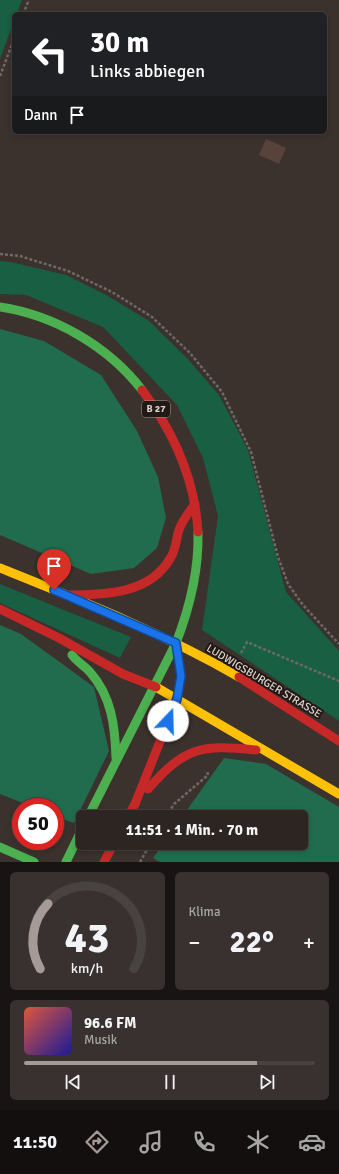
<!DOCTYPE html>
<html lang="de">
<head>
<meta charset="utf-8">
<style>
	body { margin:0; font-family:Signika,sans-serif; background:#38312f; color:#f1f3f6; height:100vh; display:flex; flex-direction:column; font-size:15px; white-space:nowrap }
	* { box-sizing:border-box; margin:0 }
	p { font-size:13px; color:#a6a5a5 }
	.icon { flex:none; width:22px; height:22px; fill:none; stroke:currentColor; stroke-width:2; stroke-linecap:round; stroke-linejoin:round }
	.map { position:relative; height:862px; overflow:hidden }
	.side { display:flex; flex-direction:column; gap:10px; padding:10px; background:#181413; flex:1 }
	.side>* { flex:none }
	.hud { position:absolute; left:12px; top:12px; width:315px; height:122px; border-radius:6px; box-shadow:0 2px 6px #0003,0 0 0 1px #484240; background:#202124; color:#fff; overflow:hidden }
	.speed { position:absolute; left:12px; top:798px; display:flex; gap:8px; font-size:20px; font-weight:700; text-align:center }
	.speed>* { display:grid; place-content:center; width:52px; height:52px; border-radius:50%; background:#2c2522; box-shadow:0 2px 6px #0003,0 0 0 1px #484240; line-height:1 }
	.speed .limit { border:6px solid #d22; background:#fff; color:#111 }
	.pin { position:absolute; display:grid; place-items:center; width:34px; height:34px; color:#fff; margin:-41px -17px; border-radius:50% 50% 50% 0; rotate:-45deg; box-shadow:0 0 4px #0007 }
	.pin .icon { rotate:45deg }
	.me { position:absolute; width:44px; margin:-22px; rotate:21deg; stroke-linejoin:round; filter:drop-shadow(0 0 3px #0008) }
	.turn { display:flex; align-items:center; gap:14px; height:84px; padding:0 12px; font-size:18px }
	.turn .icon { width:52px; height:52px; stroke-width:2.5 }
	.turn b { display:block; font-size:28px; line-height:34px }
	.then { display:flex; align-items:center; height:38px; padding:0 12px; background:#0003; gap:8px; font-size:15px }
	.big { font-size:30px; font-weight:800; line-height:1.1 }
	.side .card { flex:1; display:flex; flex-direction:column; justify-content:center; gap:6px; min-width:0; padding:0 14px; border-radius:6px; background:#38312f }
	.side .dial { align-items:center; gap:0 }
	.dial svg { height:104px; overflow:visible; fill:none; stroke:#484240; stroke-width:7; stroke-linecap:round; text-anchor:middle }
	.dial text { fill:#f1f3f6; stroke:none }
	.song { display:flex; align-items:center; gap:12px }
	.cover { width:48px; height:48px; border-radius:6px; background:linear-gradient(135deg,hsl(10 70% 55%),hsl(240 70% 35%)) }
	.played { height:4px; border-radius:2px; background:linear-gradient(90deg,#a59a95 80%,#484240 80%) }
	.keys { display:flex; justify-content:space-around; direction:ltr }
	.heat { display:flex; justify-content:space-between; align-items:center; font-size:22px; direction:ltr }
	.side .tiles { flex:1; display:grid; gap:10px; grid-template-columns:1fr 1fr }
	.card:last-child { grid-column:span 2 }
	.trip { position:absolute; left:76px; top:810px; width:232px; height:40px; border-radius:6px; background:#2c2522; box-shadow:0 2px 6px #0003,0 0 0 1px #484240; font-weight:800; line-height:40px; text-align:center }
	.tabs { display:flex; height:64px; justify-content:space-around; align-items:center; background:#120f0e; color:#a6a5a5 }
	.tabs .icon { width:28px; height:28px }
	.tabs .on { color:#a59a95 }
	.tabs b { font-size:18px; color:#f1f3f6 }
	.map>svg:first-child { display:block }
	.green { fill:#185f43 }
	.forest { fill:#216c4e }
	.building { fill:#58433a }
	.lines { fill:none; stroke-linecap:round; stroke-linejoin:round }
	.path { stroke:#6e6968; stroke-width:2.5; stroke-dasharray:3 2; stroke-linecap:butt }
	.fast { stroke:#4caf50; stroke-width:9 }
	.slow { stroke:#ffc107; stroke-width:9 }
	.jam { stroke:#c62828; stroke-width:9 }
	.route-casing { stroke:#114b97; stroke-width:10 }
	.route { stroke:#1a73e8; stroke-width:7 }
	.labels { text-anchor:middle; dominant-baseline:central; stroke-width:4; stroke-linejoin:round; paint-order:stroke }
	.shield { fill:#221916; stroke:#a69a96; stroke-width:1 }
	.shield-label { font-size:10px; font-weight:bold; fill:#ded2cd }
	.street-label { font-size:11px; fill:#ded2cd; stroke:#221916 }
</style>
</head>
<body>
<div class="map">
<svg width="339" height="862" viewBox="0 0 339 862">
	<rect width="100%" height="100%" fill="#3b312d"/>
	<g class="green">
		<path d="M 0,0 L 22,0 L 17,14 L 14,14 L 14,21 L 0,59 Z"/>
		<path d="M 0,261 L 11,262 L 66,275 L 108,296 L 149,321 L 187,358 L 219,395 L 248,450 L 286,592 L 339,651 L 339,721 L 202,630 L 218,516 L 203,458 L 177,405 L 103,327 L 26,295 L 0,294 Z"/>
		<path d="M 0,584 L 131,637 L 120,658 L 0,603 Z"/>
	</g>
	<g class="forest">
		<path d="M 0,329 L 44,341 L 101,375 L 137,431 L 158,477 L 166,518 L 157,548 L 134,568 L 91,574 L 0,535 Z"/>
		<path d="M 0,625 L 21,634 L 94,687 L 109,751 L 74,823 L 55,816 L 55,807 L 33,807 L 0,794 Z"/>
		<path d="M 224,758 L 266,764 L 339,807 L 339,862 L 160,862 L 153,858 L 164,843 L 301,843 L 301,817 L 182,817 Z"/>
	</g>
	<path class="building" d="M 266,139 L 286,148 L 279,164 L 259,155 Z"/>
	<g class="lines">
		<g class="path">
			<path d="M 23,14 L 29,0"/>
			<path d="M 0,76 L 14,39"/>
			<path d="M 0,254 L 20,256 L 68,271 L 112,292 L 152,317 L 190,353 L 222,392 L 251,452 L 278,557 L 288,584 L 303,605 L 339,644"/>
			<path d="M 241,653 L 247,642 L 339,681"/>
			<path d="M 166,817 L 174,804 L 208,775 L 207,770"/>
			<path d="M 140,862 L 151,843"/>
		</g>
		<g class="fast">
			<path d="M 0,307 C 54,315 108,346 142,390"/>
			<path d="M 176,643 C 190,607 199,571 198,532"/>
			<path d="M 72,655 C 77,662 85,666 90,672 C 112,697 115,727 116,758"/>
			<path d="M 88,817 L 176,643"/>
			<path d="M 0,847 L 34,862"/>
			<path d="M 66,862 L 83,827"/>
		</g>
		<g class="slow">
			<path d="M 0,568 C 82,601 163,633 239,677"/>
			<path d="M 156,687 L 339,794"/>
		</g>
		<g class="jam">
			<path d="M 142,390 C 173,431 195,480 198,532"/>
			<path d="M 67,595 C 105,595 151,594 171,557 C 176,549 176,539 179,530 C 182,521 189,512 195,504"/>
			<path d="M 0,609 L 59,638 L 123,674 L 156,687"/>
			<path d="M 239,677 L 339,741"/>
			<path d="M 148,789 C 185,747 201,744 256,750"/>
			<path d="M 128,817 L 135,804 L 177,699 L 181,676 L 176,643"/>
			<path d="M 104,862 L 114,843"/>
		</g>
	</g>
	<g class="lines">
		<defs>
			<path id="route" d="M 54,590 L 176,643 L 181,676 L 177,699 L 168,721"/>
		</defs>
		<use href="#route" class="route-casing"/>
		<use href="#route" class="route"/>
	</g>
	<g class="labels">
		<rect class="shield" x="142" y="401" width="28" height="16" rx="3"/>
		<g class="shield-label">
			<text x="156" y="409">B 27</text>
		</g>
		<g class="street-label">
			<text transform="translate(264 681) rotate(31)">LUDWIGSBURGER STRASSE</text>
		</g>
	</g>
</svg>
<div class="speed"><div class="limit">50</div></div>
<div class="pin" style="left:54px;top:590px;background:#d93025"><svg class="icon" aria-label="arrive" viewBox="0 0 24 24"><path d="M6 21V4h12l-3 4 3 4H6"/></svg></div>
<svg class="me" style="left:168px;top:721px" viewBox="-20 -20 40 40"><circle r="19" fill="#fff"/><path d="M0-13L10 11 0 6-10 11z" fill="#1a73e8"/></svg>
<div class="trip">11:51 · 1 Min. · 70 m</div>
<div class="hud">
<div class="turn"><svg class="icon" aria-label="left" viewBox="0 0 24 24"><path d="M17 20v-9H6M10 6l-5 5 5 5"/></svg><div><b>30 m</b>Links abbiegen</div></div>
<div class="then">Dann<svg class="icon" aria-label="arrive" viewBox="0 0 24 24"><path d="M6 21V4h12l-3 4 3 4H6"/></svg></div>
</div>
</div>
<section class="side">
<div class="tiles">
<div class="card dial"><svg viewBox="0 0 100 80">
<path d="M14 69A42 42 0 1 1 86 69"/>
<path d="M14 69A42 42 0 0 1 20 19" stroke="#a59a95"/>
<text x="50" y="56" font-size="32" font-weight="700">43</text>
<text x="50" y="72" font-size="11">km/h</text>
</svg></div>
<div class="card"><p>Klima</p>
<div class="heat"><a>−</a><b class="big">22°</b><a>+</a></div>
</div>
<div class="card">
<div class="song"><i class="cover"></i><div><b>96.6 FM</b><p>Musik</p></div></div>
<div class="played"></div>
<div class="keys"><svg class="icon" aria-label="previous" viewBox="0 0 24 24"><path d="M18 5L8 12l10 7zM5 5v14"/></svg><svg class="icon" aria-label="pause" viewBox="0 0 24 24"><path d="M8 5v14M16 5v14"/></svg><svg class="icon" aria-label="next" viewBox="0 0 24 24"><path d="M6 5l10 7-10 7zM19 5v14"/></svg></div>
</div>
</div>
</section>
<nav class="tabs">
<b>11:50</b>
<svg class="icon on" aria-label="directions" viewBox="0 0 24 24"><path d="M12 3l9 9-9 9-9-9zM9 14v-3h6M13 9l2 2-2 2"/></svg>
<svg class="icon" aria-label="music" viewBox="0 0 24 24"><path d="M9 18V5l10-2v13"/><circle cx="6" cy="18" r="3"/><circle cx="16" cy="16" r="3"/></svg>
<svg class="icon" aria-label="phone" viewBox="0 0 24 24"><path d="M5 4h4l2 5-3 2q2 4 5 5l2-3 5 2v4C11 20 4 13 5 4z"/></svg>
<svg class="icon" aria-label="climate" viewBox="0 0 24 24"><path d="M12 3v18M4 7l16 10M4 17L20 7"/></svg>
<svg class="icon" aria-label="car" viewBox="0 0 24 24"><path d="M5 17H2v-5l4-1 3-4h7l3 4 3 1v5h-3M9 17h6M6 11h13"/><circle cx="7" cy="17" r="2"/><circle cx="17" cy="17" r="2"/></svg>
</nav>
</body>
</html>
